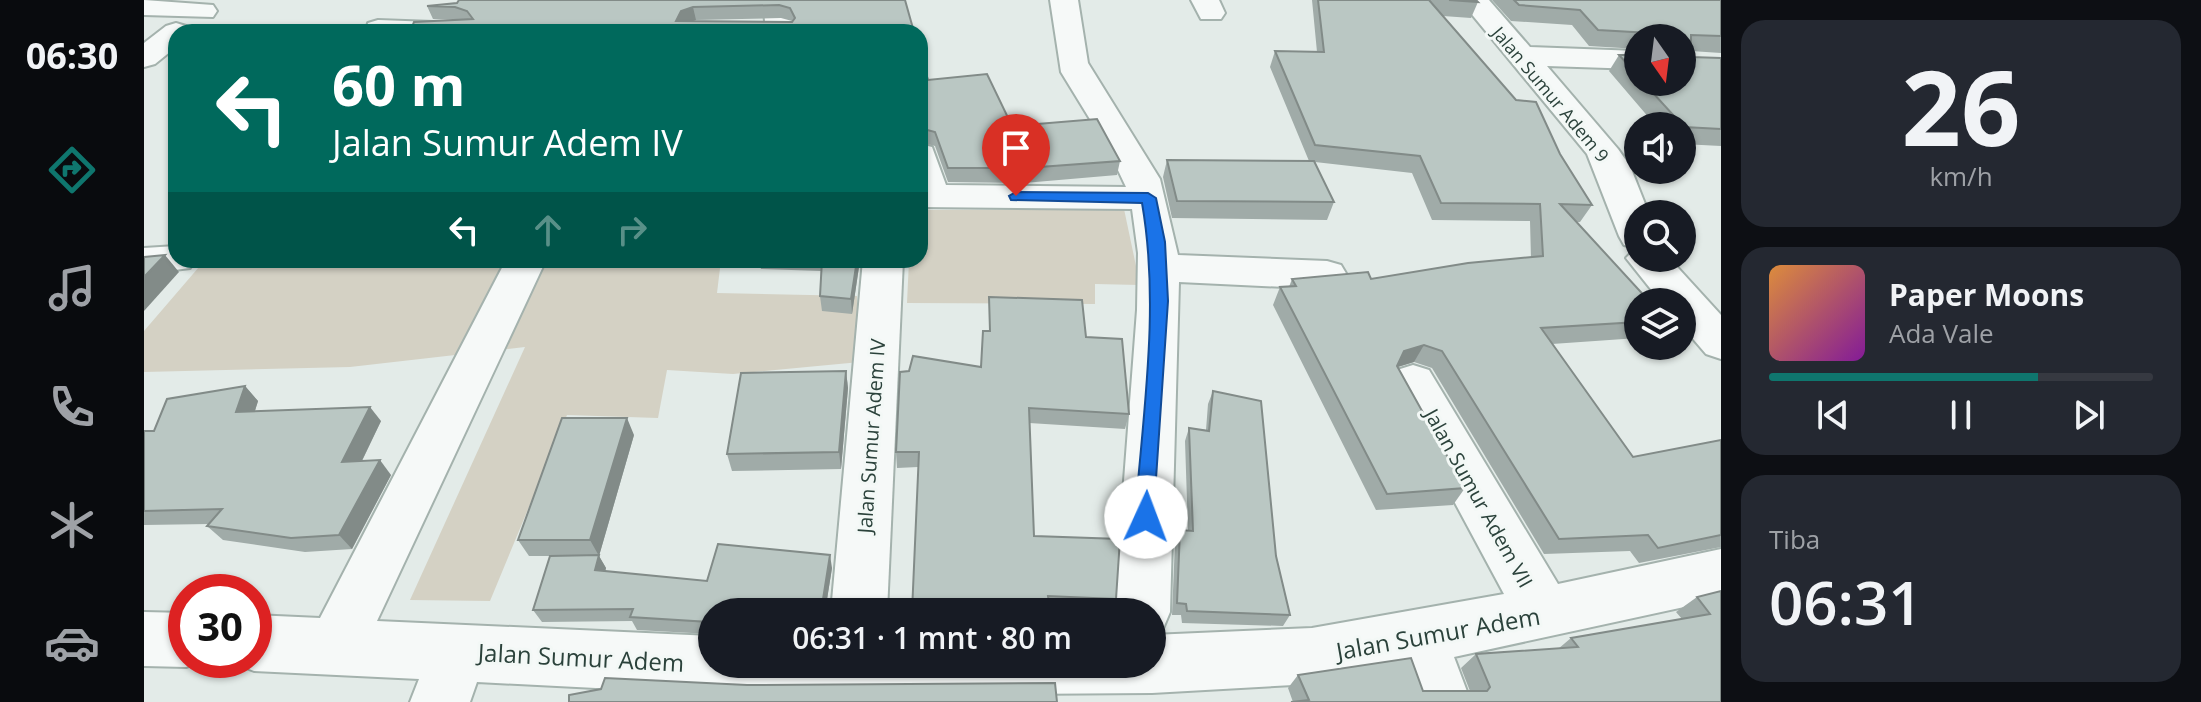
<!DOCTYPE html>
<html lang="id">
<head>
<meta charset="utf-8">
<style>
	body { margin:0; font-family:"Open Sans",sans-serif; background:#242831; color:#f1f3f6; height:100vh; display:flex; flex-direction:column; font-size:30px; white-space:nowrap }
	* { box-sizing:border-box; margin:0 }
	p { font-size:26px; color:#9ea1a6 }
	.icon { flex:none; width:44px; height:44px; fill:none; stroke:currentColor; stroke-width:2; stroke-linecap:round; stroke-linejoin:round }
	.map { position:relative; flex:1; overflow:hidden }
	.details { display:flex; flex-direction:column; gap:20px; padding:20px; background:#0d0f14; width:480px }
	.details>* { flex:none }
	.hud { position:absolute; left:24px; top:24px; width:760px; height:244px; border-radius:24px; box-shadow:0 2px 6px #0004; background:#00695c; color:#fff; overflow:hidden }
	.needle { width:52px; rotate:166deg }
	.buttons { position:absolute; left:1480px; top:24px; display:grid; gap:16px }
	.buttons a { display:grid; place-items:center; width:72px; height:72px; border-radius:50%; background:#171b24; box-shadow:0 2px 6px #0004; font-size:40px }
	.speed { position:absolute; left:24px; top:574px; display:flex; gap:16px; font-size:40px; font-weight:700; text-align:center }
	.speed>* { display:grid; place-content:center; width:104px; height:104px; border-radius:50%; background:#171b24; box-shadow:0 2px 6px #0004; line-height:1 }
	.speed .limit { border:12px solid #d22; background:#fff; color:#111 }
	.pin { position:absolute; display:grid; place-items:center; width:68px; height:68px; color:#fff; margin:-82px -34px; border-radius:50% 50% 50% 0; rotate:-45deg; box-shadow:0 0 8px #0007 }
	.pin .icon { rotate:45deg }
	.me { position:absolute; width:88px; margin:-44px; rotate:2deg; stroke-linejoin:round; filter:drop-shadow(0 0 6px #0008) }
	.turn { display:flex; align-items:center; gap:28px; height:168px; padding:0 32px; font-size:36px }
	.turn .icon { width:104px; height:104px; stroke-width:2.5 }
	.turn b { display:block; font-size:56px; line-height:68px }
	.lanes { display:flex; align-items:center; height:76px; padding:0 32px; background:#0003; justify-content:center; gap:40px; direction:ltr }
	.lanes .off { opacity:.35 }
	.big { font-size:60px; font-weight:600; line-height:1.1 }
	.details .tile { flex:1; display:flex; flex-direction:column; justify-content:center; gap:12px; min-width:0; padding:0 28px; border-radius:24px; background:#242831 }
	.details .dial { align-items:center; gap:0 }
	.dial b { font-size:104px; line-height:1 }
	.song { display:flex; align-items:center; gap:24px }
	.cover { width:96px; height:96px; border-radius:12px; background:linear-gradient(135deg,hsl(30 70% 55%),hsl(290 70% 35%)) }
	.played { height:8px; border-radius:4px; background:linear-gradient(90deg,#0f766e 70%,#363941 70%) }
	.keys { display:flex; justify-content:space-around; direction:ltr }
	.trip { position:absolute; left:554px; top:598px; width:468px; height:80px; border-radius:40px; background:#171b24; box-shadow:0 2px 6px #0004; font-weight:600; line-height:80px; text-align:center }
	main { display:flex; flex:1; min-height:0 }
	.tab-bar { display:flex; flex-direction:column; width:144px; justify-content:space-around; align-items:center; background:#090b0e; color:#9ea1a6 }
	.tab-bar .icon { width:56px; height:56px }
	.tab-bar .active { color:#0f766e }
	.tab-bar b { font-size:36px; color:#f1f3f6 }
	.map>svg:first-child { display:block }
	.green { fill:#d4d1c4 }
	.lines { fill:none; stroke-linecap:round; stroke-linejoin:round }
	.street-casing { stroke:#a4b2ad; stroke-width:4 }
	.street { fill:#f6f9f8; fill-rule:evenodd }
	.wall { fill:#a0aba8; fill-rule:evenodd }
	.shaded-wall { fill:#828b88 }
	.building { fill:#bac7c3; stroke:#828b88; stroke-width:2; fill-rule:evenodd }
	.route { fill:#1a73e8; stroke:#114b97; stroke-width:2 }
	.labels { text-anchor:middle; dominant-baseline:central; stroke-width:6; stroke-linejoin:round; paint-order:stroke }
	.far-street-label { font-size:18px; fill:#2b423b; stroke:#f3f8f6 }
	.street-label { font-size:20px; fill:#2b423b; stroke:#f3f8f6 }
	.near-street-label { font-size:24px; fill:#2b423b; stroke:#f3f8f6 }
</style>
</head>
<body>
<main>
<nav class="tab-bar">
<b>06:30</b>
<svg class="icon active" aria-label="directions" viewBox="0 0 24 24"><path d="M12 3l9 9-9 9-9-9zM9 14v-3h6M13 9l2 2-2 2"/></svg>
<svg class="icon" aria-label="music" viewBox="0 0 24 24"><path d="M9 18V5l10-2v13"/><circle cx="6" cy="18" r="3"/><circle cx="16" cy="16" r="3"/></svg>
<svg class="icon" aria-label="phone" viewBox="0 0 24 24"><path d="M5 4h4l2 5-3 2q2 4 5 5l2-3 5 2v4C11 20 4 13 5 4z"/></svg>
<svg class="icon" aria-label="climate" viewBox="0 0 24 24"><path d="M12 3v18M4 7l16 10M4 17L20 7"/></svg>
<svg class="icon" aria-label="car" viewBox="0 0 24 24"><path d="M5 17H2v-5l4-1 3-4h7l3 4 3 1v5h-3M9 17h6M6 11h13"/><circle cx="7" cy="17" r="2"/><circle cx="17" cy="17" r="2"/></svg>
</nav>
<div class="map">
<svg width="1577" height="702" viewBox="0 0 1577 702">
	<rect width="100%" height="100%" fill="#e3ebe8"/>
	<g class="green">
		<path d="M 980,209 L 996,285 L 951,284 L 951,304 L 763,303 L 765,260 L 776,260 L 776,210 Z"/>
		<path d="M 61,260 L 577,260 L 573,293 L 713,296 L 716,362 L 589,374 L 523,370 L 514,418 L 423,415 L 346,601 L 266,600 L 381,347 L 206,367 L 0,372 L 0,331 Z"/>
	</g>
	<g class="lines">
		<defs>
			<g id="street">
				<path d="M 0,0 L 69,5 L 73,11 L 69,17 L 0,15 Z"/>
				<path d="M 619,0 L 647,0 L 652,32 L 622,32 Z"/>
				<path d="M 906,0 L 934,0 L 944,63 L 1016,179 L 1034,255 L 1183,261 L 1197,265 L 1203,275 L 1197,285 L 1183,289 L 1035,282 L 1026,612 L 1018,631 L 1008,634 L 1008,612 L 970,612 L 993,310 L 994,253 L 988,209 L 776,207 L 776,144 L 788,147 L 802,185 L 982,187 L 963,147 L 917,72 Z"/>
				<path d="M 1047,0 L 1075,0 L 1081,13 L 1077,19 L 1057,19 Z"/>
				<path d="M 1316,0 L 1345,0 L 1386,47 L 1494,51 L 1494,69 L 1403,66 L 1474,149 L 1486,166 L 1505,214 L 1494,214 L 1494,258 L 1525,258 L 1577,315 L 1577,359 L 1562,354 L 1538,326 L 1538,302 L 1517,302 L 1482,258 L 1492,248 L 1480,245 L 1475,236 L 1443,154 Z"/>
				<path d="M 234,20 L 316,23 L 326,26 L 331,32 L 222,32 L 224,23 Z"/>
				<path d="M 32,23 L 42,26 L 47,32 L 32,32 L 32,47 L 11,64 L 0,67 L 0,43 L 22,26 Z"/>
				<path d="M 32,246 L 32,260 L 51,260 L 46,268 L 0,274 L 0,248 Z"/>
				<path d="M 362,260 L 402,260 L 233,621 L 568,636 L 568,664 L 1008,664 L 1008,635 L 1168,628 L 1360,594 L 1246,382 L 1253,370 L 1269,365 L 1285,370 L 1414,584 L 1577,549 L 1577,599 L 1310,657 L 1327,702 L 1267,702 L 1255,667 L 1168,684 L 1008,693 L 608,696 L 333,682 L 326,702 L 266,702 L 275,679 L 110,671 L 90,663 L 110,660 L 110,615 L 176,618 Z"/>
				<path d="M 719,260 L 759,260 L 743,612 L 687,612 Z"/>
				<path d="M 0,612 L 42,613 L 42,660 L 61,660 L 42,667 L 0,666 Z"/>
			</g>
		</defs>
		<use href="#street" class="street-casing"/>
		<use href="#street" class="street"/>
	</g>
	<g class="wall">
		<path d="M 761,0 L 770,32 L 289,19 L 283,6 ZM 637,18 L 648,21 L 549,21 L 552,20 Z"/>
		<path d="M 1168,0 L 1332,0 L 1334,2 L 1327,18 L 1299,16 L 1416,154 L 1448,205 L 1436,222 L 1432,222 L 1494,302 L 1494,338 L 1408,344 L 1489,457 L 1577,440 L 1577,547 L 1495,563 L 1486,551 L 1400,554 L 1288,368 L 1270,362 L 1254,367 L 1321,488 L 1309,505 L 1232,510 L 1129,305 L 1136,287 L 1145,287 L 1148,279 L 1227,279 L 1387,258 L 1386,221 L 1288,220 L 1268,173 L 1171,162 L 1190,202 L 1183,220 L 1028,218 L 1019,177 L 1023,160 L 1165,161 L 1126,67 L 1131,51 L 1173,52 Z"/>
		<path d="M 1348,0 L 1577,0 L 1577,53 L 1547,51 L 1547,57 L 1577,58 L 1577,146 L 1538,144 L 1538,126 L 1512,126 L 1465,71 L 1475,55 L 1494,55 L 1494,82 L 1538,82 L 1538,38 L 1494,38 L 1494,49 L 1445,46 L 1428,25 L 1367,21 Z"/>
		<path d="M 776,52 L 784,80 L 868,126 L 976,161 L 973,175 L 880,183 L 804,182 L 791,146 L 776,142 Z"/>
		<path d="M 615,260 L 716,260 L 708,314 L 678,311 L 676,296 L 677,271 L 617,269 Z"/>
		<path d="M 845,297 L 942,337 L 985,414 L 981,429 L 885,423 L 890,536 L 972,599 L 967,612 L 905,610 L 774,467 L 753,468 L 752,452 L 837,367 L 845,331 Z"/>
		<path d="M 702,371 L 704,388 L 697,469 L 588,471 L 583,454 Z"/>
		<path d="M 101,386 L 114,401 L 111,411 L 237,421 L 218,461 L 247,475 L 208,549 L 161,552 L 79,540 L 63,526 L 65,524 L 0,525 L 0,431 L 10,431 Z"/>
		<path d="M 1069,391 L 1132,556 L 1146,615 L 1139,626 L 1038,623 L 1037,615 L 1028,615 L 1031,542 L 1036,530 L 1044,531 L 1041,441 L 1045,428 L 1062,430 L 1064,404 Z"/>
		<path d="M 490,435 L 455,556 L 462,568 L 461,571 L 563,581 L 688,568 L 681,612 L 568,612 L 568,654 L 566,649 L 566,634 L 493,630 L 488,621 L 398,622 L 389,610 L 406,556 L 385,556 L 374,540 Z"/>
		<path d="M 1577,591 L 1577,702 L 1149,702 L 1144,688 L 1154,675 L 1279,691 L 1326,691 L 1317,668 L 1332,654 L 1414,649 L 1427,638 L 1538,619 L 1532,612 L 1553,597 Z"/>
	</g>
	<g class="shaded-wall">
		<path d="M 549,7 L 552,20 L 540,24 L 532,21 L 537,11 Z"/>
		<path d="M 21,255 L 35,272 L 0,311 L 0,276 Z"/>
		<path d="M 713,260 L 716,260 L 708,314 L 707,299 Z"/>
		<path d="M 1280,345 L 1270,362 L 1250,368 L 1260,351 Z"/>
		<path d="M 702,371 L 704,388 L 697,469 L 695,452 Z"/>
		<path d="M 101,386 L 114,401 L 106,426 L 92,412 Z"/>
		<path d="M 226,407 L 237,421 L 210,477 L 198,462 Z"/>
		<path d="M 483,418 L 490,435 L 455,556 L 462,568 L 458,583 L 451,570 L 455,556 L 446,540 Z"/>
		<path d="M 236,460 L 247,475 L 208,549 L 195,535 Z"/>
		<path d="M 686,555 L 688,568 L 681,612 L 677,612 Z"/>
	</g>
	<g class="building">
		<path d="M 315,0 L 761,0 L 770,32 L 266,32 L 270,22 L 329,19 L 323,11 L 311,7 L 283,6 L 313,3 ZM 635,5 L 646,8 L 651,18 L 648,22 L 532,21 L 537,11 L 549,7 Z"/>
		<path d="M 1174,0 L 1285,0 L 1372,100 L 1392,102 L 1416,154 L 1448,205 L 1416,204 L 1506,302 L 1494,302 L 1494,322 L 1397,328 L 1489,457 L 1577,440 L 1577,535 L 1514,548 L 1504,535 L 1415,539 L 1298,351 L 1280,345 L 1260,351 L 1253,366 L 1321,488 L 1243,494 L 1136,287 L 1152,286 L 1148,279 L 1224,272 L 1227,279 L 1324,263 L 1399,256 L 1396,204 L 1297,203 L 1276,156 L 1171,145 L 1131,51 L 1180,52 Z"/>
		<path d="M 1305,0 L 1332,0 L 1334,2 Z"/>
		<path d="M 1370,0 L 1577,0 L 1577,36 L 1547,35 L 1547,57 L 1577,58 L 1577,129 L 1540,127 L 1499,82 L 1538,82 L 1538,38 L 1506,38 L 1506,33 L 1454,30 L 1436,10 L 1375,5 Z"/>
		<path d="M 776,52 L 784,80 L 843,74 L 868,126 L 953,119 L 976,161 L 882,168 L 804,168 L 791,132 L 776,128 Z"/>
		<path d="M 1475,55 L 1494,55 L 1494,76 Z"/>
		<path d="M 1023,160 L 1170,161 L 1190,202 L 1033,201 Z"/>
		<path d="M 21,255 L 0,277 L 0,257 Z"/>
		<path d="M 678,260 L 713,260 L 707,299 L 676,296 Z"/>
		<path d="M 845,297 L 938,300 L 942,337 L 978,339 L 985,414 L 885,408 L 890,536 L 976,539 L 972,599 L 904,596 L 906,612 L 768,612 L 775,452 L 752,452 L 756,372 L 765,371 L 769,356 L 837,367 L 839,331 L 846,331 Z"/>
		<path d="M 702,371 L 695,452 L 583,454 L 597,373 Z"/>
		<path d="M 101,386 L 92,412 L 226,407 L 198,462 L 236,460 L 195,535 L 147,538 L 63,526 L 78,509 L 0,511 L 0,431 L 10,431 L 23,399 Z"/>
		<path d="M 1069,391 L 1117,401 L 1132,556 L 1146,615 L 1043,611 L 1042,604 L 1033,603 L 1036,530 L 1049,531 L 1045,428 L 1065,431 Z"/>
		<path d="M 418,418 L 483,418 L 446,540 L 374,540 Z"/>
		<path d="M 574,544 L 686,555 L 677,612 L 568,612 L 568,649 L 566,649 L 565,622 L 486,617 L 489,609 L 389,610 L 406,556 L 455,555 L 451,570 L 563,581 Z"/>
		<path d="M 1577,591 L 1577,702 L 1147,702 L 1165,700 L 1154,675 L 1267,658 L 1279,691 L 1343,691 L 1346,687 L 1332,654 L 1434,647 L 1427,638 L 1566,614 L 1553,597 Z"/>
		<path d="M 461,678 L 603,685 L 911,683 L 913,702 L 425,702 L 425,695 L 457,689 Z"/>
	</g>
	<path class="route" d="M 872,192 L 1004,193 L 1012,198 L 1021,242 L 1024,301 L 1009,523 L 994,523 L 991,517 C 999,413 1016,306 998,203 L 867,200 L 865,196 Z"/>
	<g class="labels">
		<g class="far-street-label">
			<text transform="translate(1407 94) rotate(50)">Jalan Sumur Adem 9</text>
		</g>
		<g class="street-label">
			<text transform="translate(727 436) rotate(-86)">Jalan Sumur Adem IV</text>
			<text transform="translate(1335 498) rotate(61)">Jalan Sumur Adem VII</text>
		</g>
		<g class="near-street-label">
			<text transform="translate(1294 633) rotate(-10)">Jalan Sumur Adem</text>
			<text transform="translate(437 657) rotate(3)">Jalan Sumur Adem</text>
		</g>
	</g>
</svg>
<div class="buttons">
<a><svg class="needle" viewBox="-14 -14 28 28"><path d="M0-13l5 13h-10z" fill="#e53935"/><path d="M0 13l5-13h-10z" fill="#9ea1a6"/></svg></a>
<a><svg class="icon" aria-label="sound" viewBox="0 0 24 24"><path d="M4 9h4l5-4v14l-5-4H4zM17 9q2 3 0 6"/></svg></a>
<a><svg class="icon" aria-label="search" viewBox="0 0 24 24"><circle cx="10" cy="10" r="6"/><path d="M15 15l6 6"/></svg></a>
<a><svg class="icon" aria-label="layers" viewBox="0 0 24 24"><path d="M12 4l9 5-9 5-9-5zM3 14l9 5 9-5"/></svg></a>
</div>
<div class="speed"><div class="limit">30</div></div>
<div class="pin" style="left:872px;top:196px;background:#d93025"><svg class="icon" aria-label="arrive" viewBox="0 0 24 24"><path d="M6 21V4h12l-3 4 3 4H6"/></svg></div>
<svg class="me" style="left:1002px;top:517px" viewBox="-20 -20 40 40"><circle r="19" fill="#fff"/><path d="M0-13L10 11 0 6-10 11z" fill="#1a73e8"/></svg>
<div class="trip">06:31 · 1 mnt · 80 m</div>
<div class="hud">
<div class="turn"><svg class="icon" aria-label="left" viewBox="0 0 24 24"><path d="M17 20v-9H6M10 6l-5 5 5 5"/></svg><div><b>60 m</b>Jalan Sumur Adem IV</div></div>
<div class="lanes"><svg class="icon" aria-label="left" viewBox="0 0 24 24"><path d="M17 20v-9H6M10 6l-5 5 5 5"/></svg><svg class="icon off" aria-label="ahead" viewBox="0 0 24 24"><path d="M12 20V5M6 11l6-6 6 6"/></svg><svg class="icon off" aria-label="right" viewBox="0 0 24 24"><path d="M7 20v-9h11M14 6l5 5-5 5"/></svg></div>
</div>
</div>
<section class="details">
<div class="tile dial"><b>26</b><p>km/h</p></div>
<div class="tile">
<div class="song"><i class="cover"></i><div><b>Paper Moons</b><p>Ada Vale</p></div></div>
<div class="played"></div>
<div class="keys"><svg class="icon" aria-label="previous" viewBox="0 0 24 24"><path d="M18 5L8 12l10 7zM5 5v14"/></svg><svg class="icon" aria-label="pause" viewBox="0 0 24 24"><path d="M8 5v14M16 5v14"/></svg><svg class="icon" aria-label="next" viewBox="0 0 24 24"><path d="M6 5l10 7-10 7zM19 5v14"/></svg></div>
</div>
<div class="tile"><p>Tiba</p><b class="big">06:31</b></div>
</section>
</main>
</body>
</html>
